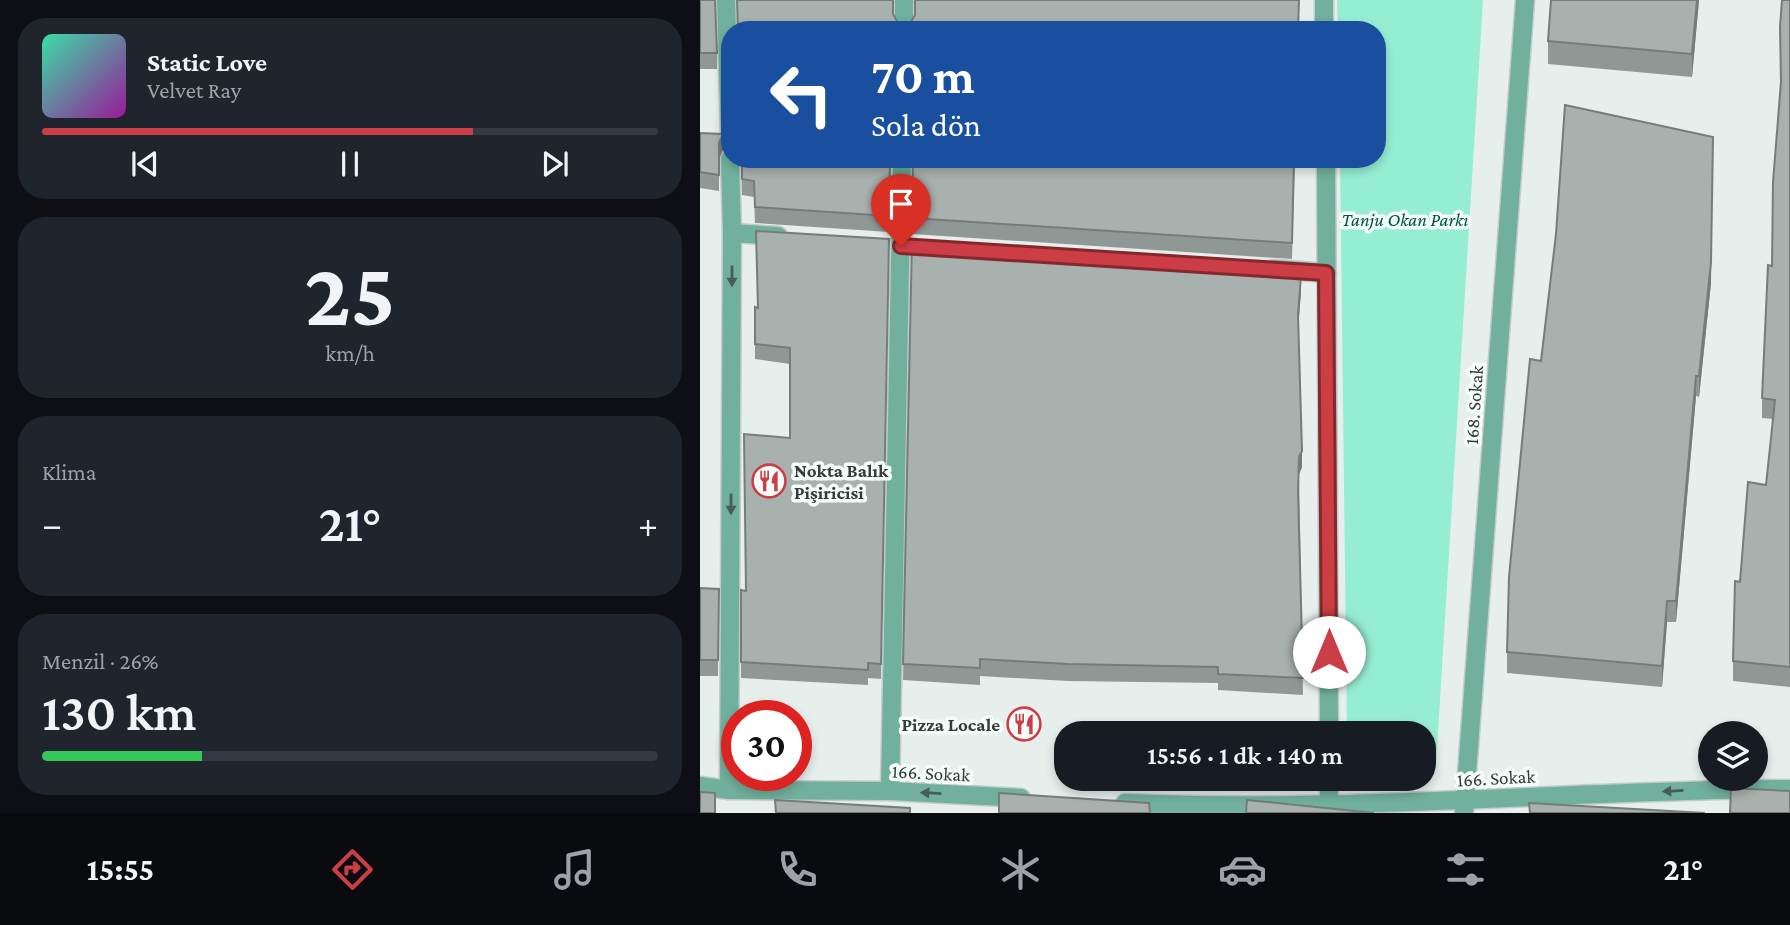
<!DOCTYPE html>
<html lang="tr">
<head>
<meta charset="utf-8">
<style>
	body { margin:0; font-family:"Crimson Pro",serif; background:#20242c; color:#f1f3f6; height:100vh; display:flex; flex-direction:column; font-size:26px; white-space:nowrap }
	* { box-sizing:border-box; margin:0 }
	p { font-size:23px; color:#9ea1a6 }
	.icon { flex:none; width:38px; height:38px; fill:none; stroke:currentColor; stroke-width:2; stroke-linecap:round; stroke-linejoin:round }
	.map { position:relative; flex:1; overflow:hidden }
	.sheet { display:flex; flex-direction:column; gap:18px; padding:18px; background:#0d0f14; width:700px }
	.sheet>* { flex:none }
	.guide { position:absolute; left:21px; top:21px; width:665px; height:147px; border-radius:28px; box-shadow:0 4px 10px #0003; background:#1a4fa0; color:#fff; overflow:hidden }
	.controls { position:absolute; left:998px; top:721px; display:grid; gap:14px }
	.controls a { display:grid; place-items:center; width:70px; height:70px; border-radius:50%; background:#171b24; box-shadow:0 4px 10px #0003; font-size:35px }
	.speed { position:absolute; left:21px; top:700px; display:flex; gap:14px; font-size:35px; font-weight:700; text-align:center }
	.speed>* { display:grid; place-content:center; width:91px; height:91px; border-radius:50%; background:#171b24; box-shadow:0 4px 10px #0003; line-height:1 }
	.speed .limit { border:10px solid #d22; background:#fff; color:#111 }
	.pin { position:absolute; display:grid; place-items:center; width:60px; height:60px; color:#fff; margin:-72px -30px; border-radius:50% 50% 50% 0; rotate:-45deg; box-shadow:0 0 7px #0007 }
	.pin .icon { rotate:45deg }
	.me { position:absolute; width:77px; margin:-38px; rotate:0deg; stroke-linejoin:round; filter:drop-shadow(0 0 5px #0008) }
	.turn { display:flex; align-items:center; gap:24px; height:147px; padding:0 35px; font-size:32px }
	.turn .icon { width:91px; height:91px; stroke-width:2.5 }
	.turn b { display:block; font-size:49px; line-height:60px }
	.big { font-size:52px; font-weight:600; line-height:1.1 }
	.sheet .tile { flex:1; display:flex; flex-direction:column; justify-content:center; gap:10px; min-width:0; padding:0 24px; border-radius:28px; background:#20242c }
	.sheet .dial { align-items:center; gap:0 }
	.dial b { font-size:91px; line-height:1 }
	.song { display:flex; align-items:center; gap:21px }
	.cover { width:84px; height:84px; border-radius:10px; background:linear-gradient(135deg,hsl(160 70% 55%),hsl(300 70% 35%)) }
	.played { height:7px; border-radius:4px; background:linear-gradient(90deg,#cd3d45 70%,#363941 70%) }
	.keys { display:flex; justify-content:space-around; direction:ltr }
	.heat { display:flex; justify-content:space-between; align-items:center; font-size:38px; direction:ltr }
	.charge { height:10px; border-radius:5px; background:linear-gradient(90deg,#34c759 26%,#363941 0) }
	.trip { position:absolute; left:354px; top:721px; width:382px; height:70px; border-radius:28px; background:#171b24; box-shadow:0 4px 10px #0003; font-weight:600; line-height:70px; text-align:center }
	.dock { display:flex; height:112px; justify-content:space-around; align-items:center; background:#090b0e; color:#9ea1a6 }
	.dock .icon { width:49px; height:49px }
	.dock .selected { color:#cd3d45 }
	.dock b { font-size:32px; color:#f1f3f6 }
	main { display:flex; flex:1; min-height:0 }
	.map>svg:first-child { display:block }
	.green { fill:#96eed2 }
	.lines { fill:none; stroke-linecap:round; stroke-linejoin:round }
	.minor-casing { stroke:#c3cbc8; stroke-width:21 }
	.minor { stroke:#71b09c; stroke-width:18 }
	.wall { fill:#909895 }
	.shaded-wall { fill:#767c79 }
	.building { fill:#a8b1ad; stroke:#767c79; stroke-width:2 }
	.oneway { fill:#485d57 }
	.route-casing { stroke:#85282d; stroke-width:18 }
	.route { stroke:#cd3d45; stroke-width:12 }
	.labels { text-anchor:middle; dominant-baseline:central; stroke-width:7; stroke-linejoin:round; paint-order:stroke }
	.park-label { font-size:19px; font-style:italic; fill:#005341; stroke:#f3fdf9 }
	.street-label { font-size:19px; fill:#373a39; stroke:#f3fdf9 }
	.poi-label { font-size:19px; font-weight:bold; fill:#373a39; stroke:#f3fdf9; text-anchor:start }
</style>
</head>
<body>
<main>
<section class="sheet">
<div class="tile">
<div class="song"><i class="cover"></i><div><b>Static Love</b><p>Velvet Ray</p></div></div>
<div class="played"></div>
<div class="keys"><svg class="icon" aria-label="previous" viewBox="0 0 24 24"><path d="M18 5L8 12l10 7zM5 5v14"/></svg><svg class="icon" aria-label="pause" viewBox="0 0 24 24"><path d="M8 5v14M16 5v14"/></svg><svg class="icon" aria-label="next" viewBox="0 0 24 24"><path d="M6 5l10 7-10 7zM19 5v14"/></svg></div>
</div>
<div class="tile dial"><b>25</b><p>km/h</p></div>
<div class="tile"><p>Klima</p>
<div class="heat"><a>−</a><b class="big">21°</b><a>+</a></div>
</div>
<div class="tile"><p>Menzil · 26%</p><b class="big">130 km</b><div class="charge"></div></div>
</section>
<div class="map">
<svg width="1090" height="813" viewBox="0 0 1090 813">
	<rect width="100%" height="100%" fill="#e6efec"/>
	<path class="green" d="M 637,0 L 783,0 L 736,765 L 723,765 L 723,733 L 647,733 L 640,159 L 677,159 L 677,30 L 638,30 Z"/>
	<g class="lines">
		<defs>
			<g id="minor">
				<path d="M 26,0 L 30,134"/>
				<path d="M 624,0 L 624,30"/>
				<path d="M 204,30 L 204,0"/>
				<path d="M 626,159 L 629,733"/>
				<path d="M 32,233 L 78,236"/>
				<path d="M 574,269 L 627,273"/>
				<path d="M 629,779 L 629,806"/>
				<path d="M 0,786 L 29,790 L 190,791 L 321,798"/>
				<path d="M 29,790 L 32,233 L 30,159"/>
				<path d="M 190,791 L 202,159"/>
				<path d="M 425,803 C 647,813 868,790 1090,789"/>
				<path d="M 764,813 L 825,0"/>
			</g>
		</defs>
		<use href="#minor" class="minor-casing"/>
		<use href="#minor" class="minor"/>
	</g>
	<g class="wall">
		<path d="M 0,0 L 17,53 L 17,69 L 0,69 Z"/>
		<path d="M 851,0 L 999,0 L 992,77 L 848,64 L 848,41 Z"/>
		<path d="M 1090,0 L 1090,687 L 1033,681 L 1033,661 L 1040,582 L 1066,485 L 1073,419 L 1062,418 L 1062,398 L 1072,266 L 1080,85 Z"/>
		<path d="M 0,133 L 23,150 L 19,158 L 19,191 L 0,188 Z"/>
		<path d="M 41,159 L 191,159 L 189,232 L 55,223 L 54,197 L 42,195 Z"/>
		<path d="M 213,159 L 595,159 L 592,259 L 212,234 Z"/>
		<path d="M 189,239 L 181,679 L 168,678 L 168,685 L 41,678 L 41,590 L 46,591 L 90,438 L 90,364 L 55,359 L 55,307 L 58,308 Z"/>
		<path d="M 212,240 L 601,291 L 598,327 L 602,467 L 599,474 L 603,695 L 518,690 L 518,683 L 368,681 L 280,676 L 280,685 L 203,680 Z"/>
		<path d="M 1011,283 L 999,397 L 996,396 L 976,622 L 967,622 L 962,687 L 807,673 L 807,652 L 841,361 Z"/>
		<path d="M 0,588 L 19,589 L 18,676 L 0,676 Z"/>
	</g>
	<g class="shaded-wall">
		<path d="M 997,0 L 999,0 L 992,77 L 992,54 Z"/>
		<path d="M 23,134 L 23,150 L 19,159 L 19,143 Z"/>
		<path d="M 1013,137 L 1011,283 L 999,397 L 999,376 Z"/>
		<path d="M 601,275 L 601,291 L 598,331 L 598,315 Z"/>
		<path d="M 996,376 L 996,396 L 976,622 L 976,601 Z"/>
		<path d="M 602,451 L 602,467 L 599,474 L 599,457 Z"/>
		<path d="M 967,601 L 967,622 L 962,687 L 962,666 Z"/>
	</g>
	<g class="building">
		<path d="M 0,0 L 15,0 L 17,53 L 0,53 Z"/>
		<path d="M 37,0 L 193,0 L 193,14 L 198,23 L 205,25 L 210,23 L 215,15 L 215,0 L 599,0 L 598,30 L 38,30 Z"/>
		<path d="M 851,0 L 997,0 L 992,54 L 848,41 Z"/>
		<path d="M 1082,0 L 1090,0 L 1090,667 L 1033,661 L 1035,581 L 1040,582 L 1048,482 L 1066,485 L 1075,400 L 1062,398 L 1068,265 L 1072,266 L 1073,182 L 1081,82 L 1080,27 Z"/>
		<path d="M 865,105 L 1013,137 L 1011,262 L 999,376 L 996,376 L 976,601 L 967,601 L 962,666 L 807,652 L 809,577 L 830,359 L 841,361 L 856,234 Z"/>
		<path d="M 0,133 L 23,134 L 19,143 L 19,175 L 0,172 Z"/>
		<path d="M 42,159 L 190,159 L 189,216 L 55,207 L 54,181 L 42,179 Z"/>
		<path d="M 213,159 L 594,159 L 592,243 L 212,218 Z"/>
		<path d="M 56,231 L 189,239 L 181,664 L 168,663 L 168,670 L 41,662 L 41,590 L 46,591 L 44,434 L 90,438 L 90,348 L 55,344 L 55,307 L 58,308 Z"/>
		<path d="M 212,240 L 592,266 L 601,275 L 598,315 L 602,451 L 599,457 L 598,492 L 603,678 L 518,674 L 518,667 L 368,664 L 280,659 L 280,668 L 203,664 Z"/>
		<path d="M 0,588 L 19,589 L 18,660 L 0,660 Z"/>
		<path d="M 1031,788 L 1090,791 L 1090,813 L 1030,813 Z"/>
		<path d="M 0,792 L 15,793 L 15,813 L 0,813 Z"/>
		<path d="M 299,793 L 449,803 L 450,813 L 299,813 Z"/>
		<path d="M 75,800 L 210,808 L 210,813 L 76,813 Z"/>
		<path d="M 547,800 L 674,813 L 546,813 Z"/>
		<path d="M 829,803 L 1005,813 L 830,813 Z"/>
	</g>
	<defs><path id="oneway-solid" d="M-6-.8H1V-3.2L6.5 0L1 3.2V.8H-6Z" transform="scale(1.75)"/></defs>
	<g class="oneway">
		<use href="#oneway-solid" transform="translate(32 276) rotate(90)"/>
		<use href="#oneway-solid" transform="translate(31 504) rotate(90)"/>
		<use href="#oneway-solid" transform="translate(973 791) rotate(177)"/>
		<use href="#oneway-solid" transform="translate(231 793) rotate(-177)"/>
	</g>
	<g class="lines">
		<defs>
			<path id="route" d="M 201,246 L 626,273 L 629,652"/>
		</defs>
		<use href="#route" class="route-casing"/>
		<use href="#route" class="route"/>
	</g>
	<defs>
		<symbol id="restaurant-ring" viewBox="-11 -11 22 22"><circle r="9.5" fill="#f3fdf9" stroke="#cd3d45" stroke-width="1.5"/><path d="M-5-6h1v4h1v-4h1v4h1v-4h1v5L-1.5 .5V6h-2V.5L-5-1ZM5-6V6H3V1.5H1.5Q1.5-4 5-6Z" fill="#cd3d45"/></symbol>
	</defs>
	<g fill-rule="evenodd">
		<use href="#restaurant-ring" x="50" y="462" width="38" height="38"/>
		<use href="#restaurant-ring" x="305" y="705" width="38" height="38"/>
	</g>
	<g class="labels">
		<g class="park-label">
			<text x="705" y="219">Tanju Okan Parkı</text>
		</g>
		<g class="street-label">
			<text transform="translate(774 405) rotate(-86)">168. Sokak</text>
			<text transform="translate(231 773) rotate(3)">166. Sokak</text>
			<text transform="translate(796 778) rotate(-3)">166. Sokak</text>
		</g>
		<g class="poi-label">
			<text x="94" y="470">Nokta Balık<tspan x="94" dy="22">Pişiricisi</tspan></text>
			<text x="300" y="724" text-anchor="end">Pizza Locale</text>
		</g>
	</g>
</svg>
<div class="controls">
<a><svg class="icon" aria-label="layers" viewBox="0 0 24 24"><path d="M12 4l9 5-9 5-9-5zM3 14l9 5 9-5"/></svg></a>
</div>
<div class="speed"><div class="limit">30</div></div>
<div class="pin" style="left:201px;top:246px;background:#d93025"><svg class="icon" aria-label="arrive" viewBox="0 0 24 24"><path d="M6 21V4h12l-3 4 3 4H6"/></svg></div>
<svg class="me" style="left:629px;top:652px" viewBox="-20 -20 40 40"><circle r="19" fill="#fff"/><path d="M0-13L10 11 0 6-10 11z" fill="#cd3d45"/></svg>
<div class="trip">15:56 · 1 dk · 140 m</div>
<div class="guide">
<div class="turn"><svg class="icon" aria-label="left" viewBox="0 0 24 24"><path d="M17 20v-9H6M10 6l-5 5 5 5"/></svg><div><b>70 m</b>Sola dön</div></div>
</div>
</div>
</main>
<nav class="dock">
<b>15:55</b>
<svg class="icon selected" aria-label="directions" viewBox="0 0 24 24"><path d="M12 3l9 9-9 9-9-9zM9 14v-3h6M13 9l2 2-2 2"/></svg>
<svg class="icon" aria-label="music" viewBox="0 0 24 24"><path d="M9 18V5l10-2v13"/><circle cx="6" cy="18" r="3"/><circle cx="16" cy="16" r="3"/></svg>
<svg class="icon" aria-label="phone" viewBox="0 0 24 24"><path d="M5 4h4l2 5-3 2q2 4 5 5l2-3 5 2v4C11 20 4 13 5 4z"/></svg>
<svg class="icon" aria-label="climate" viewBox="0 0 24 24"><path d="M12 3v18M4 7l16 10M4 17L20 7"/></svg>
<svg class="icon" aria-label="car" viewBox="0 0 24 24"><path d="M5 17H2v-5l4-1 3-4h7l3 4 3 1v5h-3M9 17h6M6 11h13"/><circle cx="7" cy="17" r="2"/><circle cx="17" cy="17" r="2"/></svg>
<svg class="icon" aria-label="filters" viewBox="0 0 24 24"><path d="M4 7h16M4 17h16"/><circle cx="9" cy="7" r="2"/><circle cx="15" cy="17" r="2"/></svg>
<b>21°</b>
</nav>
</body>
</html>
